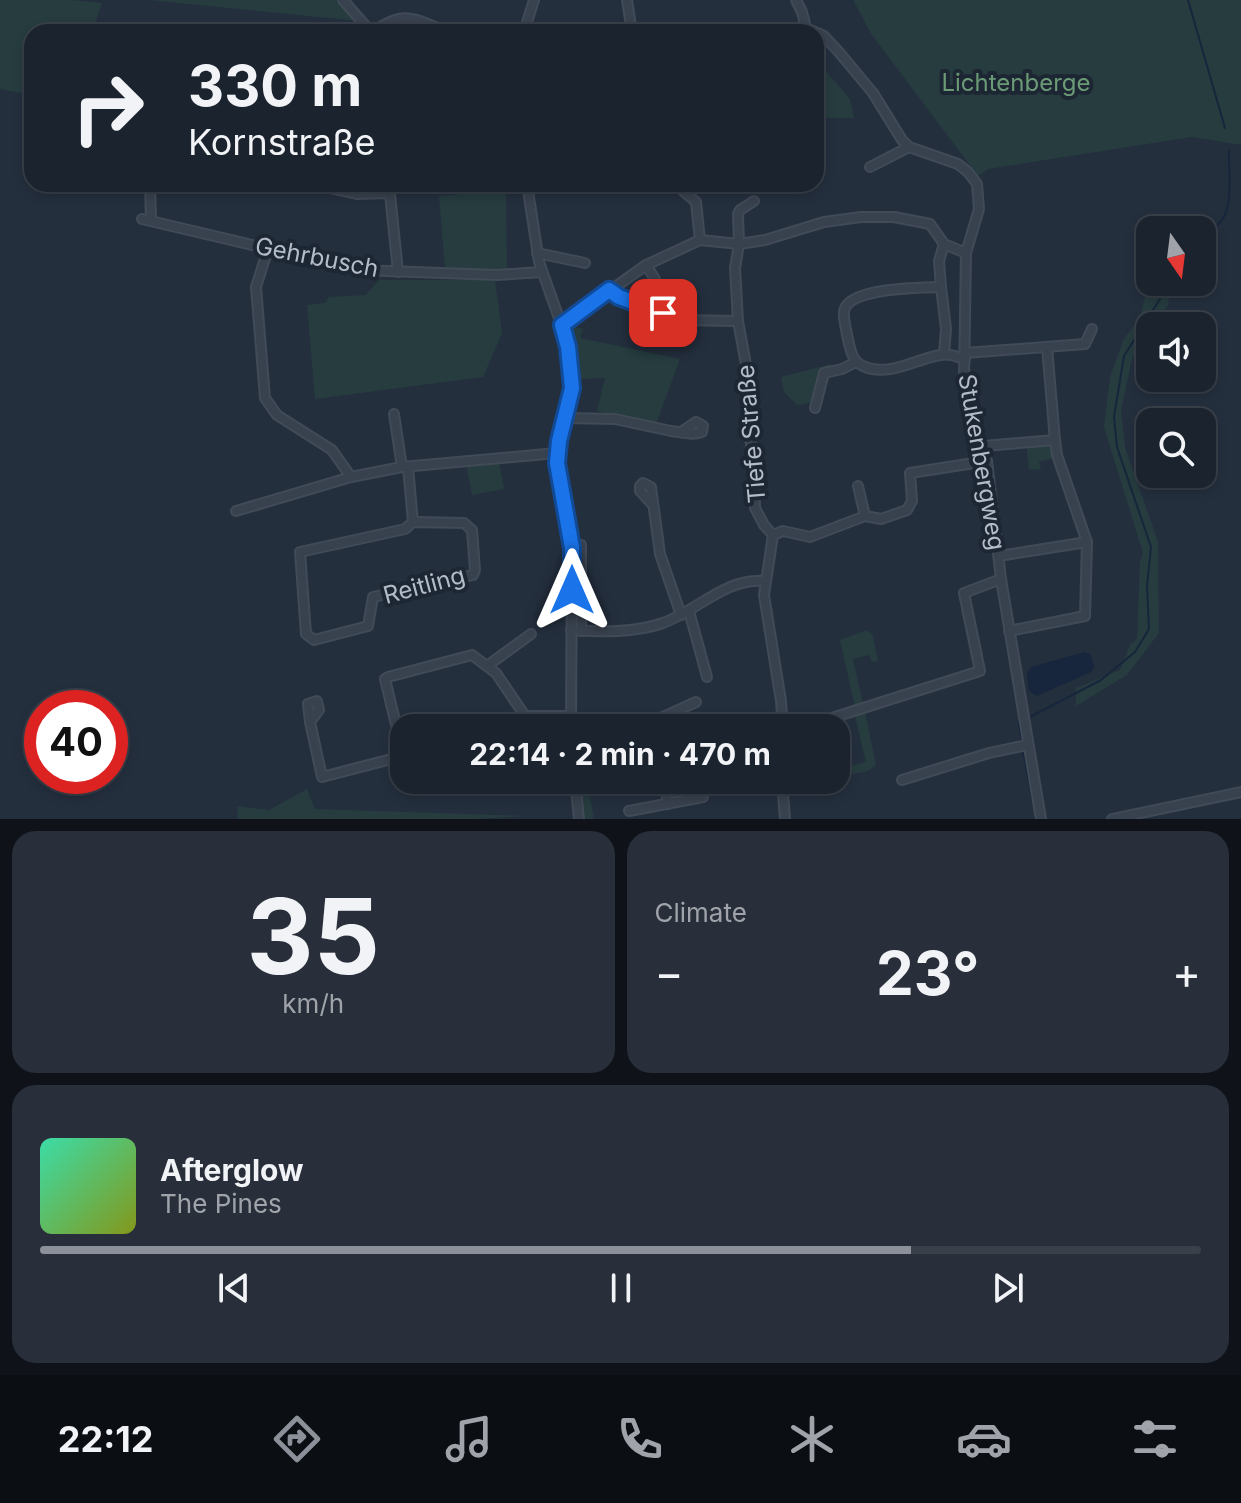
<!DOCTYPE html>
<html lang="en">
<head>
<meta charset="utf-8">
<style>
	body { margin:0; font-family:Inter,sans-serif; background:#282f3a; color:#f1f3f6; height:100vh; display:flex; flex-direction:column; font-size:30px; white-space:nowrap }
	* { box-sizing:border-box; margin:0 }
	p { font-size:26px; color:#a0a4aa }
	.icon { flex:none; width:44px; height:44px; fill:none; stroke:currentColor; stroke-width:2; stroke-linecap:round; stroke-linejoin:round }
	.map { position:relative; height:819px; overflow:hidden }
	.panel { display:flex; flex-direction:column; gap:12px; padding:12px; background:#0f1319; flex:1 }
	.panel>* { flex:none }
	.banner { position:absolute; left:24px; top:24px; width:800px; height:168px; border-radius:24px; box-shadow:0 4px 12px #0003,0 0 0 2px #39404a; background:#1b232e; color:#f1f3f6; overflow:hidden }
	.needle { width:52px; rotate:166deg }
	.buttons { position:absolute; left:1136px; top:216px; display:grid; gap:16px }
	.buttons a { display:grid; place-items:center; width:80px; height:80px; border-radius:16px; background:#1b232e; box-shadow:0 4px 12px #0003,0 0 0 2px #39404a; font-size:40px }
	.speed { position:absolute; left:24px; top:690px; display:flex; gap:16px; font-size:40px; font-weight:700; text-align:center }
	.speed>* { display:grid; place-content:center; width:104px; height:104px; border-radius:50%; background:#1b232e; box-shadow:0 4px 12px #0003,0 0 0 2px #39404a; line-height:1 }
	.speed .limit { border:12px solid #d22; background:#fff; color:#111 }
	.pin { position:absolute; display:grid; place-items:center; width:68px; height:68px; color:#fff; margin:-34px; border-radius:16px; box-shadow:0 4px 12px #0006 }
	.me { position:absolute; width:88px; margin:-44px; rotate:0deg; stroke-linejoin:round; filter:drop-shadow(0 0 6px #0008) }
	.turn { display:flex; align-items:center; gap:28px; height:168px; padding:0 32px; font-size:36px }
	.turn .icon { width:104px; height:104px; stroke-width:2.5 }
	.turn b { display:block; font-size:56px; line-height:68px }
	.big { font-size:60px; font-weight:700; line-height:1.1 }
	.panel .widget { flex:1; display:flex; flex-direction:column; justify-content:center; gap:12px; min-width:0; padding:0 28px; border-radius:24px; background:#282f3a }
	.panel .dial { align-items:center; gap:0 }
	.dial b { font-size:104px; line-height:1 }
	.song { display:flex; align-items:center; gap:24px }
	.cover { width:96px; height:96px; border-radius:12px; background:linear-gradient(135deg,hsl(160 70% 55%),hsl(70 70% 35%)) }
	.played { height:8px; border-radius:4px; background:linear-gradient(90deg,#8c9099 75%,#39404a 75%) }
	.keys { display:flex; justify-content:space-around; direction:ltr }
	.heat { display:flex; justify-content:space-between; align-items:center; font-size:44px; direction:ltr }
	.panel .tiles { flex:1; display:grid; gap:12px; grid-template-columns:1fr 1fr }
	.widget:last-child { grid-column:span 2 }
	.trip { position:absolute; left:390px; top:714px; width:460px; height:80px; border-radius:24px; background:#1b232e; box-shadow:0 4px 12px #0003,0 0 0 2px #39404a; font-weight:700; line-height:80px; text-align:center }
	.dock { display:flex; height:128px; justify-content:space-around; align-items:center; background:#0b0e12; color:#a0a4aa }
	.dock .icon { width:56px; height:56px }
	.dock .current { color:#8c9099 }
	.dock b { font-size:36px; color:#f1f3f6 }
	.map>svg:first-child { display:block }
	.green { fill:#263c3f }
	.water { fill:#17263c }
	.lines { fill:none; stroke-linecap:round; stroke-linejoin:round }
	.stream { stroke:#17263c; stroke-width:2 }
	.minor-casing { stroke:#414a57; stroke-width:12 }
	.minor { stroke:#38414e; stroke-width:8 }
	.route-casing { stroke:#114b97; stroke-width:20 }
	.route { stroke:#1a73e8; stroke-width:14 }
	.labels { text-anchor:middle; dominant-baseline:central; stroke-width:8; stroke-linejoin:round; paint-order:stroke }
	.park-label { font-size:24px; fill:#6b9a76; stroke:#1d2633 }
	.street-label { font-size:24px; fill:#b4bcc9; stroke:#1d2633 }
</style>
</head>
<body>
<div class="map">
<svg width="1241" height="819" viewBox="0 0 1241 819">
	<rect width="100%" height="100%" fill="#242f3e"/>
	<g class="green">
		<path d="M 0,0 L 69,0 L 102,3 L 92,32 L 32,32 L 32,95 L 0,89 Z"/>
		<path d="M 148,0 L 351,0 L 364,16 L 358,21 Z"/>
		<path d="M 853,0 L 1241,0 L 1241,145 L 1192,137 L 988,169 L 978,176 L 872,35 Z"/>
		<path d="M 816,60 L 850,99 L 854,118 L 816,118 Z"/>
		<path d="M 506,190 L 507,269 L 445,270 L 439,196 Z"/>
		<path d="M 379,280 L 495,280 L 502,333 L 483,377 L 315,399 L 307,305 L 325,303 L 329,297 L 366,295 Z"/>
		<path d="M 1147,289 L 1167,293 L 1169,304 L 1154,326 L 1150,326 L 1150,333 L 1132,359 L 1121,411 L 1125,447 L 1158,542 L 1159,633 L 1127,675 L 1076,706 L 1076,688 L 1120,670 L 1130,645 L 1137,639 L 1140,561 L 1143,553 L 1104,427 L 1110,377 L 1124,339 L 1140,317 Z"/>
		<path d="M 575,327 L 583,329 L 580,338 L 680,359 L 656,424 L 597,411 L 605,378 L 578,379 L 571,333 Z"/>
		<path d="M 831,364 L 832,368 L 825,370 L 815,402 L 797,405 L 784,392 L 781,377 Z"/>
		<path d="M 1049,444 L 1054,458 L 1039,462 L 1041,469 L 1029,470 L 1026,445 Z"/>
		<path d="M 499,461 L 504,489 L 472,495 L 466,463 Z"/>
		<path d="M 867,630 L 873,636 L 878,661 L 872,662 L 869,655 L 853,659 L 863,704 L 855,707 L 840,640 Z"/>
		<path d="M 865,712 L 876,765 L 868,771 L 836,778 L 836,770 L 866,762 L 855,716 Z"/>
		<path d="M 577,780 L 587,780 L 594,819 L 582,819 Z"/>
		<path d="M 307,789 L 315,809 L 527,816 L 475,819 L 238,819 L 237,806 L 269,810 Z"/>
	</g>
	<path class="water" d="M 1084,652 L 1090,654 L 1095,667 L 1091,672 L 1037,696 L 1029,691 L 1027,673 L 1031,667 Z"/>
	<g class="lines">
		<g class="stream">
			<path d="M 1188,0 L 1225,128"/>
			<path d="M 1202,235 C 1239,220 1228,184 1229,150"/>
			<path d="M 1170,283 L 1170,282"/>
			<path d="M 1028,718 L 1101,680 L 1135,652 L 1149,629 L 1147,586 L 1151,547 L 1117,447 L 1114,417 L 1124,356 L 1160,299"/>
			<path d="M 1019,722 L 1022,741"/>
			<path d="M 1023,751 L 1033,802"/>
		</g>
		<defs>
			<g id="minor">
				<path d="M 343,0 L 371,32"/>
				<path d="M 627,0 L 632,32"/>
				<path d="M 796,0 L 802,12 L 806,28 L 824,36 L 838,51 L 873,93 L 902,140 L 909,147 L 958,164 L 968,172 L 977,184 L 979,209 L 966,253 L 964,380 L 972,417 L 987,461 L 1001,579 L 1041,819"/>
				<path d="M 373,32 C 408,7 415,22 451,32"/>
				<path d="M 524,32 L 534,0"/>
				<path d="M 789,32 L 806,28"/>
				<path d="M 870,167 L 909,147"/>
				<path d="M 150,184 L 151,221"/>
				<path d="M 311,184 L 357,194 L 390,193"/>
				<path d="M 389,184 L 398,272"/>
				<path d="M 527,184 L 539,262 L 566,338 L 571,372 L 569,402 L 557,453 L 558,476 L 572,548 L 571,728"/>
				<path d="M 675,184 L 696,202 L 700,240"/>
				<path d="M 754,201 L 740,210 L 738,214 L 739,244 L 735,268 L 738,321 L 747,370 L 748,426 L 754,462 L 755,508 L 764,525 L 773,535"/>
				<path d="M 142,219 L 359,270 L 497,275 L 542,272"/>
				<path d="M 944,244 L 939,261 L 941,287 C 921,288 849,287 844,311 C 843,318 846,328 847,335 C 850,347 851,361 863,366 C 889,378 917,358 941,355 C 949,353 957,357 965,359"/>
				<path d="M 268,249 L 256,287 L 265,398 L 277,415 L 332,450 L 351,477"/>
				<path d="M 537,253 L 585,263"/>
				<path d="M 646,265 L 655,279 L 647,306"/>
				<path d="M 941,287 L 946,329 L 944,354"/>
				<path d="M 609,290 L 619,297 L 678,320 L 738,321"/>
				<path d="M 562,325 L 646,265 L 700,240 L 739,244 L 765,240 L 824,222 L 861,217 L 894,217 L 930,224 L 944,244 L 966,253"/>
				<path d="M 1047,347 L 1055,440"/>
				<path d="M 965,353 L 1085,344 L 1092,329"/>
				<path d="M 815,408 L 824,373 L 842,369 L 856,362"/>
				<path d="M 394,414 L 402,467"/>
				<path d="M 566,418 L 615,419 L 671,431 C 681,432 694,436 702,432 L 703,426 L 696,422 L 681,432"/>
				<path d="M 984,446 L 1055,440 L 1057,455 L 1087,542 L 1085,616 L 1009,631"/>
				<path d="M 408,467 L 413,522"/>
				<path d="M 858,486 L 865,516"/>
				<path d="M 652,504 L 640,491 L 640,486 L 643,483 L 651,487 L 660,554 L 681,615"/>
				<path d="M 236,511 L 351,477 L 402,467 L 557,453"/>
				<path d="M 413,522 L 464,523 L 472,530 L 475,570 L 473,575 L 373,597 L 368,626 L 314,640 L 306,634 L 300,552 L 405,529 Z"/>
				<path d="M 773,535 L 783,531 L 810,537 L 865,516 L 881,519 L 907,510 L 912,501 L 910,473 L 987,461"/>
				<path d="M 773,535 L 764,595 L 781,701 L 783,728"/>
				<path d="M 571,543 L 581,545 L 581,631"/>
				<path d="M 999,556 L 1087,542"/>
				<path d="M 689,611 L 707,677"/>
				<path d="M 571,630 C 601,632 634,633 663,623 C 698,610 726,578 764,581"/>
				<path d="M 487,666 L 531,634"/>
				<path d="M 525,716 L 571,716"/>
				<path d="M 310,722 L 308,704 L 317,701 L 319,710 L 310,722 L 322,777 L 403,756"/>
				<path d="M 639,728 L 696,702"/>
				<path d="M 800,728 L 980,671 L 964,593 L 1001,579"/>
				<path d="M 404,758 L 385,679 L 388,677 L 472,655 L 496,673 L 525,716 L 523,728"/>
				<path d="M 575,780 L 579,819"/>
				<path d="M 664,780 L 668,804"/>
				<path d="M 782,780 L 785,819"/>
				<path d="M 902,780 L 989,753 L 1027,745"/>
				<path d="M 629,811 L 703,797"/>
				<path d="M 1112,819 L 1241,792"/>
			</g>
		</defs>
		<use href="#minor" class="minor-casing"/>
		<use href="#minor" class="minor"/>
	</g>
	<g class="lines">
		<defs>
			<path id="route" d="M 572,590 L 572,548 L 557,463 L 559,441 L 572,388 L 568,347 L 562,325 L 609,290 L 619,297 L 663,313"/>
		</defs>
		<use href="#route" class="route-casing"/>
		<use href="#route" class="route"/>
	</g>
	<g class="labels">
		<g class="park-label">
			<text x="1016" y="82">Lichtenberge</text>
		</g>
		<g class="street-label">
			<text transform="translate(317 257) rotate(11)">Gehrbusch</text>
			<text transform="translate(751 434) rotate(-95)">Tiefe Straße</text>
			<text transform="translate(982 462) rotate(80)">Stukenbergweg</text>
			<text transform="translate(424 585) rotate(-15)">Reitling</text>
		</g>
	</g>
</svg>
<div class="buttons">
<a><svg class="needle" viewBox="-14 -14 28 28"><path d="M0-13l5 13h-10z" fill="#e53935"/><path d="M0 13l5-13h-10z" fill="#a0a4aa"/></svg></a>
<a><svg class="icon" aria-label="sound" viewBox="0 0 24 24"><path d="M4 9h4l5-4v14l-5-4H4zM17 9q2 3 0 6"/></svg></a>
<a><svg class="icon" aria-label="search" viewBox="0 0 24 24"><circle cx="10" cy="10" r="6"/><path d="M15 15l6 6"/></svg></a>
</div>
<div class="speed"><div class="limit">40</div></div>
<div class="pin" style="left:663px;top:313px;background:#d93025"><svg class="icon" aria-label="arrive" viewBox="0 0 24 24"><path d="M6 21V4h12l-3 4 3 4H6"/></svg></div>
<svg class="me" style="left:572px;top:590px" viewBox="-20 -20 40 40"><path d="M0-17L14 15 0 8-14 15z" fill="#1a73e8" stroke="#fff" stroke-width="4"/></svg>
<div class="trip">22:14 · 2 min · 470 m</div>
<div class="banner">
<div class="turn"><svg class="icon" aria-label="right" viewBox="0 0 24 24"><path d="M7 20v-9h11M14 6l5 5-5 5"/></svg><div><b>330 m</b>Kornstraße</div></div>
</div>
</div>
<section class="panel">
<div class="tiles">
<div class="widget dial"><b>35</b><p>km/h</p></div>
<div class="widget"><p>Climate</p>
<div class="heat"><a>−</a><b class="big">23°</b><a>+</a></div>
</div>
<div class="widget">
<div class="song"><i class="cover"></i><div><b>Afterglow</b><p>The Pines</p></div></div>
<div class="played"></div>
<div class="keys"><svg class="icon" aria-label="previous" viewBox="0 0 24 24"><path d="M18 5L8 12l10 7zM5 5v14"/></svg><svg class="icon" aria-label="pause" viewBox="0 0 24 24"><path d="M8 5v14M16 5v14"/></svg><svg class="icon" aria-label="next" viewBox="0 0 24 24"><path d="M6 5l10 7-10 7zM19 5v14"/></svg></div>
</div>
</div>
</section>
<nav class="dock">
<b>22:12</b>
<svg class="icon current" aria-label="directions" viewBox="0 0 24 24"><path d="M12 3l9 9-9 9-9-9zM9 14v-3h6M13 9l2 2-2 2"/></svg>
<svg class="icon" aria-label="music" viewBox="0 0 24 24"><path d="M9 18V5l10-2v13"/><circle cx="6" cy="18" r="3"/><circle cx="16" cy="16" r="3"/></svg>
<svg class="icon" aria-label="phone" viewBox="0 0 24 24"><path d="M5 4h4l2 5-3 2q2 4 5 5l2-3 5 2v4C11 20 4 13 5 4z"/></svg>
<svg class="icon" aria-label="climate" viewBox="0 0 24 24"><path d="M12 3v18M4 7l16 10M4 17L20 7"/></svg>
<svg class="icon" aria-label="car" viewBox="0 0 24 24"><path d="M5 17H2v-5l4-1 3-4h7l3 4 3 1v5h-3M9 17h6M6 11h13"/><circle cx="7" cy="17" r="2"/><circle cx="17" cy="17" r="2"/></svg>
<svg class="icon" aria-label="filters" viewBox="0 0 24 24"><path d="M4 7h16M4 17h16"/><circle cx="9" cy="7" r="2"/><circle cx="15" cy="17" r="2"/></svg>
</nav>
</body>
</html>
